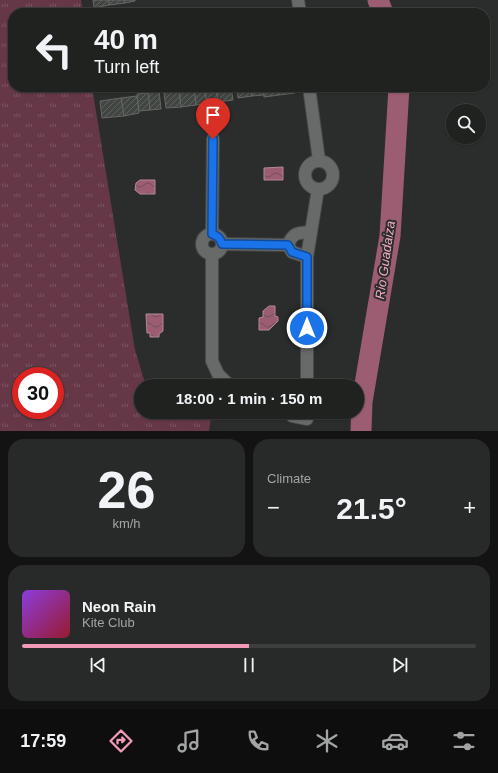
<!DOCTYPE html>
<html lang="en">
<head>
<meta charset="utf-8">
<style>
	body { margin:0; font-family:Helvetica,sans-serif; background:#282a29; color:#f1f3f6; height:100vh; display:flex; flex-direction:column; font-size:15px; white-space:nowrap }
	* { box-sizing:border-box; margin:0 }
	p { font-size:13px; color:#a2a4a5 }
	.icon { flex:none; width:22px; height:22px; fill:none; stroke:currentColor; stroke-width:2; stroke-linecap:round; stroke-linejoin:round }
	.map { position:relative; height:431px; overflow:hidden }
	.panel { display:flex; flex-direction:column; gap:8px; padding:8px; background:#121312; flex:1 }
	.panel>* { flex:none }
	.guide { position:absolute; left:8px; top:8px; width:482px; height:84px; border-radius:16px; box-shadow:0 1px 3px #0004,0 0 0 1px #3d3f3e; background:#202220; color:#f1f3f6; overflow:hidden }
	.tools { position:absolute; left:446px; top:104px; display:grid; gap:8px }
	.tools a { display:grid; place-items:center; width:40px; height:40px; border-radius:50%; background:#202220; box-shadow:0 1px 3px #0004,0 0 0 1px #3d3f3e; font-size:20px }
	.speed { position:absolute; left:12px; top:367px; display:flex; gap:8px; font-size:20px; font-weight:700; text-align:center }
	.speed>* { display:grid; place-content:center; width:52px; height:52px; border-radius:50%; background:#202220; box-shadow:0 1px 3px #0004,0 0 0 1px #3d3f3e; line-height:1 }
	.speed .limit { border:6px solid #d22; background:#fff; color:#111 }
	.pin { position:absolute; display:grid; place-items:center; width:34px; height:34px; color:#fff; margin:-41px -17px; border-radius:50% 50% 50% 0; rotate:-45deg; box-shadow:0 0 4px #0007 }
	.pin .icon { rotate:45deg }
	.me { position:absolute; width:44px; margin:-22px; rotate:0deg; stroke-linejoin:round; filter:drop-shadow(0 0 3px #0008) }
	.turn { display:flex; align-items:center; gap:14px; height:84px; padding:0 20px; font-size:18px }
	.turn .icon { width:52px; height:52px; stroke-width:2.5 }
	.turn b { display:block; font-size:28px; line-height:34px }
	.big { font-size:30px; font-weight:600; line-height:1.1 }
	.panel .widget { flex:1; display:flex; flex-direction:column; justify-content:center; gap:6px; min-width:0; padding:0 14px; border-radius:16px; background:#282a29 }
	.panel .dial { align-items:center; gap:0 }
	.dial b { font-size:52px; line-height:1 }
	.song { display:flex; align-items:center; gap:12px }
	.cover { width:48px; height:48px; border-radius:6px; background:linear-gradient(135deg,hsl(270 70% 55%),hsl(350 70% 35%)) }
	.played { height:4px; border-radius:2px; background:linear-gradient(90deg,#f09ab6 50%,#3d3f3e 50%) }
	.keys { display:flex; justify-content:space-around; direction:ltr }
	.heat { display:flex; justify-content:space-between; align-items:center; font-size:22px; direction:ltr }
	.panel .tiles { flex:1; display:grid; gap:8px; grid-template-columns:1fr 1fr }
	.widget:last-child { grid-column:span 2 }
	.trip { position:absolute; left:134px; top:379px; width:230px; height:40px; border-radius:20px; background:#202220; box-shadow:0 1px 3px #0004,0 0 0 1px #3d3f3e; font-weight:600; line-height:40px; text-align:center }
	.tab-bar { display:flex; height:64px; justify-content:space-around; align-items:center; background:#0d0e0d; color:#a2a4a5 }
	.tab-bar .icon { width:28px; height:28px }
	.tab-bar .active { color:#f09ab6 }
	.tab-bar b { font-size:18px; color:#f1f3f6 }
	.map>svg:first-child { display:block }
	.grass { fill:url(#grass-tufts); fill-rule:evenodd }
	.water { fill:url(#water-waves); stroke:#b58898 }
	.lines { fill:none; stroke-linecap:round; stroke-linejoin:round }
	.river { stroke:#9c5c72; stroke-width:21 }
	.building { fill:url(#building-hatch); stroke:#646865 }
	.minor-casing { stroke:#484a49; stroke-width:14 }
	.minor { stroke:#676a68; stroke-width:12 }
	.route-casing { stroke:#114b97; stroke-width:10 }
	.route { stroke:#1a73e8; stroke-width:7 }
	.labels { text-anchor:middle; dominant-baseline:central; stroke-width:4; stroke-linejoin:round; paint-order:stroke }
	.water-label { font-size:13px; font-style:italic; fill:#f5aac2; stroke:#2a2d2b }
</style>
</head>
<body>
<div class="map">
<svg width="498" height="431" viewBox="0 0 498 431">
	<defs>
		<pattern id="grass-tufts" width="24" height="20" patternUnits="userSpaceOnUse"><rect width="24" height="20" fill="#653747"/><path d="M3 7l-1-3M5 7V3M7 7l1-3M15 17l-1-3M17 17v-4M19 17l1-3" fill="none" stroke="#7b5462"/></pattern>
		<pattern id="water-waves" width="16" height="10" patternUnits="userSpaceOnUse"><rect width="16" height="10" fill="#9c5c72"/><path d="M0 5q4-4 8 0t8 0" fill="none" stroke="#72525d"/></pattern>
		<pattern id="building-hatch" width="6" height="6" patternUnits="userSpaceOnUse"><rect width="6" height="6" fill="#424643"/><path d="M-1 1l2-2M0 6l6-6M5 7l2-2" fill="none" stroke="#5e615e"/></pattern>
	</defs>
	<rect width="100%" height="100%" fill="#2a2d2b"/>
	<path class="grass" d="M 0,0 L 81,0 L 83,13 L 13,13 L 13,87 L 92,87 L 135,350 L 146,386 L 141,386 L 141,412 L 212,412 L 209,431 L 0,431 ZM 21,376 L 55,376 L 55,410 L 21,410 Z"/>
	<g class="water">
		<path d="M 283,167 L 283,180 L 264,180 L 264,168 Z"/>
		<path d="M 140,180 L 155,180 L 155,194 L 140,194 L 135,190 L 136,183 Z"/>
		<path d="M 269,306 L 275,306 L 275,316 L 278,317 L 278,321 L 269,330 L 259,330 L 259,318 L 263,317 L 263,311 Z"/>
		<path d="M 146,314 L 163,314 L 163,331 L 159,334 L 159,337 L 150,337 L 150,333 L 147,333 Z"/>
	</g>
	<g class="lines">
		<g class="river">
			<path d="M 378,0 L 383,13"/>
			<path d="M 361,431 L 362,402 L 390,236 L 399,87"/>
		</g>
	</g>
	<g class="building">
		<path d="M 93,0 L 109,0 L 109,5 L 94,8 Z"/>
		<path d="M 109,0 L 124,0 L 125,3 L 109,5 Z"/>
		<path d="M 124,0 L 135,0 L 135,1 L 125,3 Z"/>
		<path d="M 283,11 L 284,13 L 268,13 Z"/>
		<path d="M 204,87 L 207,103 L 196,105 L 194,89 Z"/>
		<path d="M 204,87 L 216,87 L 218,102 L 207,103 Z"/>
		<path d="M 216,87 L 231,87 L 233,100 L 218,102 Z"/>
		<path d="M 237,87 L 251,87 L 252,96 L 238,98 Z"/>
		<path d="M 251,87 L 263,87 L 264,95 L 252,96 Z"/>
		<path d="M 263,87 L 278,87 L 279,95 L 264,97 Z"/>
		<path d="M 278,87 L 294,87 L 295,93 L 279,95 Z"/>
		<path d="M 194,89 L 196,105 L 181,107 L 179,91 Z"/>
		<path d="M 159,91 L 161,109 L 150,110 L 148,93 Z"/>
		<path d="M 179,91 L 181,107 L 166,108 L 164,93 Z"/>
		<path d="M 148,93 L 150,110 L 139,111 L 137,94 Z"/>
		<path d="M 137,96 L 139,113 L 124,116 L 121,98 Z"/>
		<path d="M 121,98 L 124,116 L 102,118 L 100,101 Z"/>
	</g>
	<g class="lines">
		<defs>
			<g id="minor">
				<path d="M 298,0 L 300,13"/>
				<path d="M 309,87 L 319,160"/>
				<circle cx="319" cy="175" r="14"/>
				<circle cx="212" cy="244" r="10"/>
				<path d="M 212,234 L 213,139"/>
				<path d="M 222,244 L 288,245"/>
				<path d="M 212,254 L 212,361 L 218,374 L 230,386"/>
				<path d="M 307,257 L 292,252 L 288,245 C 293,232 298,233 311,232"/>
				<path d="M 307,386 L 307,257 L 318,189"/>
				<path d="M 289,412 L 292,416 L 307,419"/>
			</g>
		</defs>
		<use href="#minor" class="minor-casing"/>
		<use href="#minor" class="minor"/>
	</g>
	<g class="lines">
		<defs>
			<path id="route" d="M 213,139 L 212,234 C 218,236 220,238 222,244 L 288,245 L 292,252 L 307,257 L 307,328"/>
		</defs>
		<use href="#route" class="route-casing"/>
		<use href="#route" class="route"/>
	</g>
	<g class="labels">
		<g class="water-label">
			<text transform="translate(385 260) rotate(-82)">Rio Guadaiza</text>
		</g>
	</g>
</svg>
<div class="tools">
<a><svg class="icon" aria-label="search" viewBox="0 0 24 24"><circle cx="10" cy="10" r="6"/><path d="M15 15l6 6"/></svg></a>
</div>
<div class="speed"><div class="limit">30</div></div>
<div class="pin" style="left:213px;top:139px;background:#d93025"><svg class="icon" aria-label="arrive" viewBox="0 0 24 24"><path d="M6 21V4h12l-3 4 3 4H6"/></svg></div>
<svg class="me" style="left:307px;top:328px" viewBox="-20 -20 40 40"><circle r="17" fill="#1a73e8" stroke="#fff" stroke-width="3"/><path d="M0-11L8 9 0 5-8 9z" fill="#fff"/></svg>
<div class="trip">18:00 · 1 min · 150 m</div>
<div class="guide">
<div class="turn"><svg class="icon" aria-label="left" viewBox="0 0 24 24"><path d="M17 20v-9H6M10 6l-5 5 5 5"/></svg><div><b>40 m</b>Turn left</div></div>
</div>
</div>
<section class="panel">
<div class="tiles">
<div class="widget dial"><b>26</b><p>km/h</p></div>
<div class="widget"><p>Climate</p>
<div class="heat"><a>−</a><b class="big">21.5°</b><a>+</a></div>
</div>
<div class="widget">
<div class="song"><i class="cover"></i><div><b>Neon Rain</b><p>Kite Club</p></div></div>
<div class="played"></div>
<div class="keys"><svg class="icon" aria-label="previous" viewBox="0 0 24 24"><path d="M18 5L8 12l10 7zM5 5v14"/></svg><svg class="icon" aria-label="pause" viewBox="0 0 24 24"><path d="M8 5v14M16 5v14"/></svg><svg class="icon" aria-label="next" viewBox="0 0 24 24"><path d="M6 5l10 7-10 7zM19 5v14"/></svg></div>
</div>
</div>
</section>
<nav class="tab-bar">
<b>17:59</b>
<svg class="icon active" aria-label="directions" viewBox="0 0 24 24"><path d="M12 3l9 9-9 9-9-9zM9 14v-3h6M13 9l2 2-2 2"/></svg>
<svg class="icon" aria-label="music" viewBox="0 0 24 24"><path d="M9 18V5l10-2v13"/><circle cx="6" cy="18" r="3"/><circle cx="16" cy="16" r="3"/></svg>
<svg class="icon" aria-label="phone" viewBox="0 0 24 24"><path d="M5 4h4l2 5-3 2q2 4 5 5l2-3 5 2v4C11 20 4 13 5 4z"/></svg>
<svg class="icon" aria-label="climate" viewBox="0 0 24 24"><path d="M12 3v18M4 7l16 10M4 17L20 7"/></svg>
<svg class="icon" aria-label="car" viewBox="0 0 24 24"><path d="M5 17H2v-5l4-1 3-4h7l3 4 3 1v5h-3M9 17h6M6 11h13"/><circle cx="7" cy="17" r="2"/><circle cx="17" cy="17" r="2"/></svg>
<svg class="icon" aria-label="filters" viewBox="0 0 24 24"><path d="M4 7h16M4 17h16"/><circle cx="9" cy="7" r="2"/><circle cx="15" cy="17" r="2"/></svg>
</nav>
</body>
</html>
